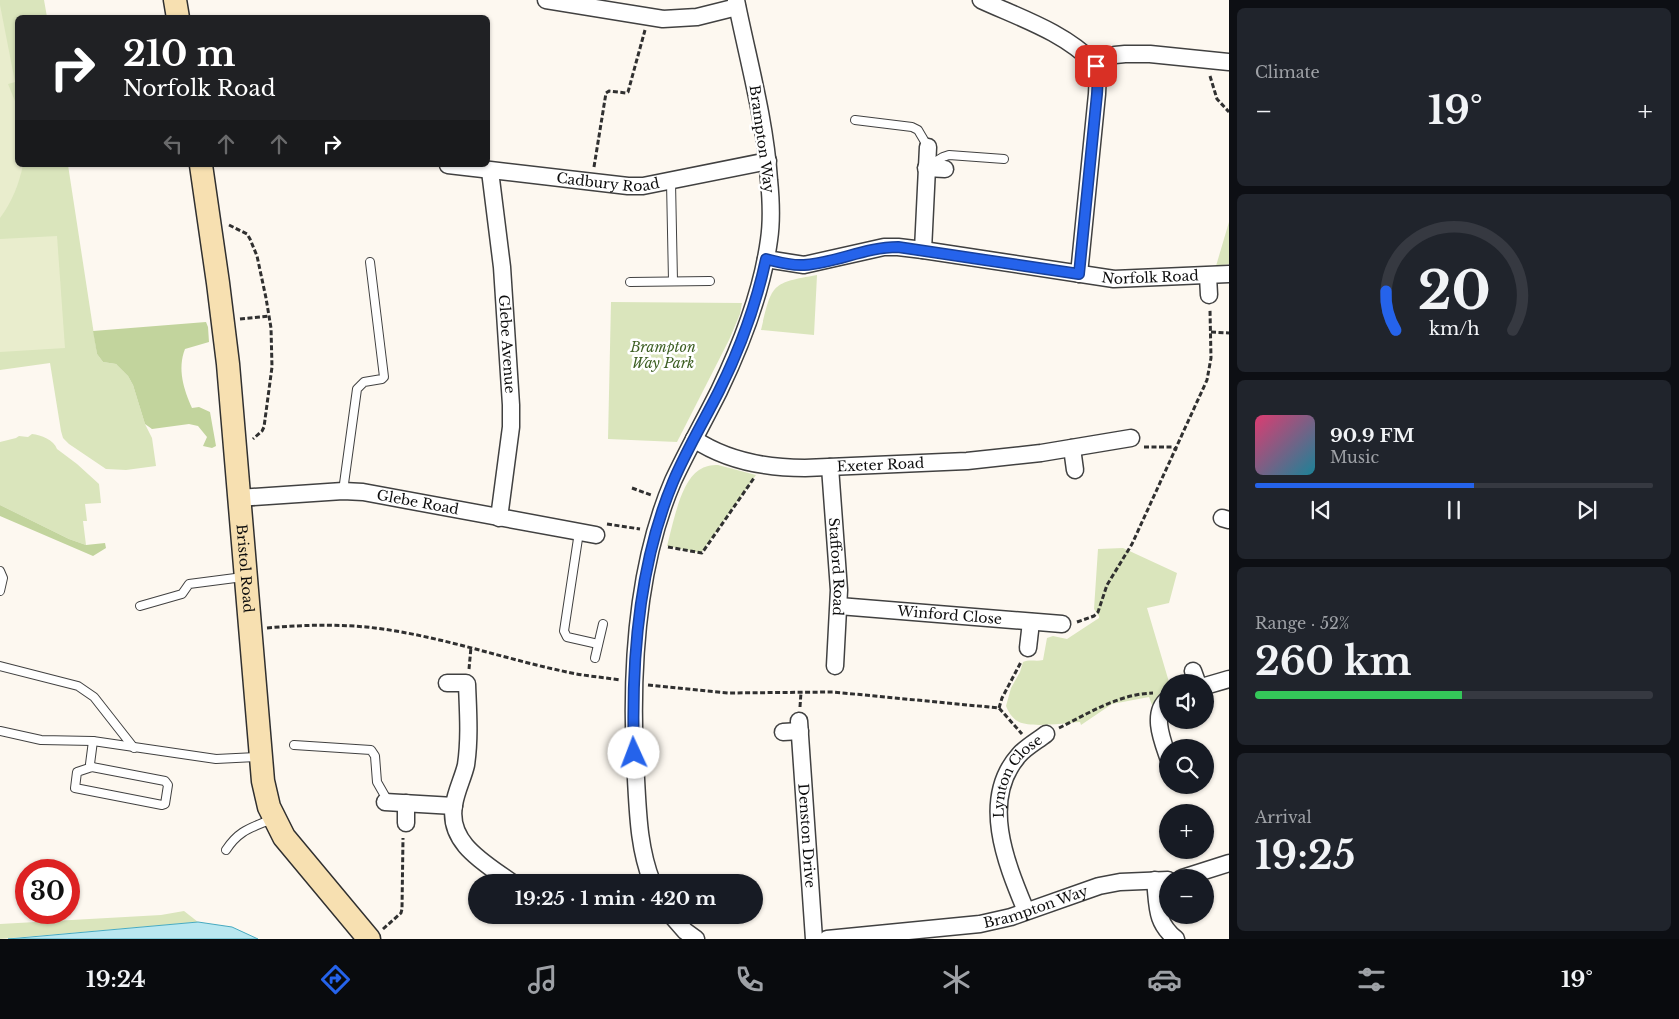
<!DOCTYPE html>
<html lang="en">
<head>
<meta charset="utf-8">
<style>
	body { margin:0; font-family:"Libre Baskerville",serif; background:#20242c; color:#f1f3f6; height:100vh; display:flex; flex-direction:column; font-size:19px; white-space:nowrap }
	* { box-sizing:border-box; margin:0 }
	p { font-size:16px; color:#9ea1a6 }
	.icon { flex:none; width:28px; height:28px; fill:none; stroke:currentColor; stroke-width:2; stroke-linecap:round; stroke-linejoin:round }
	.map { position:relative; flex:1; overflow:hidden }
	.side { display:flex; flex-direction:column; gap:8px; padding:8px; background:#0d0f14; width:450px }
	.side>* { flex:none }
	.guide { position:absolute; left:15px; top:15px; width:475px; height:152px; border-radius:8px; box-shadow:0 1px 4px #0004; background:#202124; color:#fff; overflow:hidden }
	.controls { position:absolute; left:1159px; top:674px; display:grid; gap:10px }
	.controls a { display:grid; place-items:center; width:55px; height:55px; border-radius:50%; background:#171b24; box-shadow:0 1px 4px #0004; font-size:25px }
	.speed { position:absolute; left:15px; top:859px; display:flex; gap:10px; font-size:25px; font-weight:700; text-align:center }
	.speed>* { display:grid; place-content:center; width:65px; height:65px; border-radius:50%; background:#171b24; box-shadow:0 1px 4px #0004; line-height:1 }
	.speed .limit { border:8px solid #d22; background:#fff; color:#111 }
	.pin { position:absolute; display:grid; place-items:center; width:42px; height:42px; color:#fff; margin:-21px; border-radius:10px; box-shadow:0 2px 8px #0006 }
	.me { position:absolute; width:55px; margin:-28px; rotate:358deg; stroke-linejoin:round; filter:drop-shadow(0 0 4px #0008) }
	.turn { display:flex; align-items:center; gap:18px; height:105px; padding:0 25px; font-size:22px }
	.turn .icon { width:65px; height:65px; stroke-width:2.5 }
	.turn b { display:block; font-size:35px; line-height:42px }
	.lanes { display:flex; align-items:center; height:48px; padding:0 25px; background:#0003; justify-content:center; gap:25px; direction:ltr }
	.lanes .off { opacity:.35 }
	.big { font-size:38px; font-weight:700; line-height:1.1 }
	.side .tile { flex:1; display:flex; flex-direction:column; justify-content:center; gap:8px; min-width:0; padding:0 18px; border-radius:8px; background:#20242c }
	.side .dial { align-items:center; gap:0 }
	.dial svg { height:130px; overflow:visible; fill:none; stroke:#363941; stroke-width:7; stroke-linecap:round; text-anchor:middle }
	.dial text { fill:#f1f3f6; stroke:none }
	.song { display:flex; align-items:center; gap:15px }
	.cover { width:60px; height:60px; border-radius:8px; background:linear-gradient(135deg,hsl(340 70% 55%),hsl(190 70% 35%)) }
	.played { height:5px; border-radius:2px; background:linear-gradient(90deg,#2563eb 55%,#363941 55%) }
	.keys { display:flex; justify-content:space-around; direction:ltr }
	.heat { display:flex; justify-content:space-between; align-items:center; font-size:28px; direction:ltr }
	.charge { height:8px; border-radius:4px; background:linear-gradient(90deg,#34c759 52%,#363941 0) }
	.trip { position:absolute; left:468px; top:874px; width:295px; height:50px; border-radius:25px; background:#171b24; box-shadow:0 1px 4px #0004; font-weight:700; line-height:50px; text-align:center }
	.tab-bar { display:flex; height:80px; justify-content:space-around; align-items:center; background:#090b0e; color:#9ea1a6 }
	.tab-bar .icon { width:35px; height:35px }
	.tab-bar .selected { color:#2563eb }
	.tab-bar b { font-size:22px; color:#f1f3f6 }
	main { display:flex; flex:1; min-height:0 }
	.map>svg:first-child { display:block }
	.green { fill:#dae5bc }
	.forest { fill:#c2d49d }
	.pitch { fill:#e9edcd }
	.water { fill:#b9e7f0; stroke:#47aac0 }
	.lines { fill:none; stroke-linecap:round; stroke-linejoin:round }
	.service-casing { stroke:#414141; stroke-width:10 }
	.minor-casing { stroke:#414141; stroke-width:19 }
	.secondary-casing { stroke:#303030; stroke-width:25 }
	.path { stroke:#303030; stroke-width:3; stroke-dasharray:5 2.5; stroke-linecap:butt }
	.service { stroke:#fff; stroke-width:8 }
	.minor { stroke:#fff; stroke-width:16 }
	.secondary { stroke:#f7e0b1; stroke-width:22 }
	.route-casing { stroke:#184099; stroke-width:12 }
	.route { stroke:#2563eb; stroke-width:9 }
	.labels { text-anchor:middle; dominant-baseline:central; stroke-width:5; stroke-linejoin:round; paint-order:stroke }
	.street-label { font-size:14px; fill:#0e0e0e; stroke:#fff }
	.park-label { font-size:14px; font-style:italic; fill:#3d5f24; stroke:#fff }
</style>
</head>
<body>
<main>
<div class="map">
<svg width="1229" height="939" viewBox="0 0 1229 939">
	<rect width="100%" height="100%" fill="#fdf8f0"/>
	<g class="green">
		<path d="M 0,0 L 44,0 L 47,17 L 18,18 L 18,165 L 68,165 L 97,354 L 103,362 L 116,364 L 128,376 L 133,385 L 145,424 L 152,438 L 156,466 L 126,470 L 106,469 L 69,444 L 63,438 L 61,431 L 50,363 L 0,370 Z"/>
		<path d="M 1229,222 L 1229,264 L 1216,266 Z"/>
		<path d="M 817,275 L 814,335 L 761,330 C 772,284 771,283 817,275 Z"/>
		<path d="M 611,302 L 742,303 L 740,314 L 729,340 L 677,442 L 608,439 Z"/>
		<path d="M 32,434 C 41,435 54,440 57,449 L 77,464 L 99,484 L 101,503 L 85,504 L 87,521 L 83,521 L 86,545 L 69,539 L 0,505 L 0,442 L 16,438 L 19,436 L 28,437 Z"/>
		<path d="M 718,465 L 756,475 L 701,553 L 667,546 C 673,525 680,482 699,470 C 705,466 711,465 718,465 Z"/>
		<path d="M 1123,548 L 1177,573 L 1169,603 L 1147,608 L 1169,682 L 1167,692 L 1156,700 L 1152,705 L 1149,697 L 1112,704 L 1081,725 L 1080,722 C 1065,723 1032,728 1019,722 C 1012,718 1009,713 1006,706 L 1011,688 L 1020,672 L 1023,662 C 1030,659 1036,662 1043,660 L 1047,638 L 1053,636 L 1067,639 L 1099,618 L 1099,616 L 1094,609 L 1098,549 Z"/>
		<path d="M 184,911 L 198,922 L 0,939 L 0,924 L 161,915 Z"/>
	</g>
	<g class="forest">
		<path d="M 206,322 L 208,327 L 209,342 L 185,349 C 177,369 184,390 192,408 L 199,407 L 210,412 L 216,446 L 212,448 L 203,446 L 207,437 L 198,426 L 189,424 L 152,429 L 145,424 L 133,385 L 128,376 L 116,364 L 103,362 L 97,354 L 93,331 Z"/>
		<path d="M 0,505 L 69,539 L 86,545 L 105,543 L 106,548 L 93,556 L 0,516 Z"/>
	</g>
	<g class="pitch">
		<path d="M 0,5 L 15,82 L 8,84 L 17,106 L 18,165 L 23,165 C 19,184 12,202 0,218 Z"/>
		<path d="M 57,236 L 65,348 L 0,352 L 0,239 Z"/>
	</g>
	<path class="water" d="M 198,922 L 232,927 L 258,939 L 8,939 Z"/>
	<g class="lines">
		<defs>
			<g id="service">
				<path d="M 855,120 L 912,127 L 918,130 L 928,147"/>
				<path d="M 930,165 L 943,157 L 949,155 L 1004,159"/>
				<path d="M 671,182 L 673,281"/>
				<path d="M 630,282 L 710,281"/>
				<path d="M 343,491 L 357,389 L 364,382 L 382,379 L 384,377 L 370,262"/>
				<path d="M 579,532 L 564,631 L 567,637 L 598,644"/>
				<path d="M 0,571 L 3,578 L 0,591"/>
				<path d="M 140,606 L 182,594 L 189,584 L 243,577"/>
				<path d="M 595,658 L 603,624"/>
				<path d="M 0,666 L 78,686 L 94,697 L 134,748"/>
				<path d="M 0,731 L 41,740 L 93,741 L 216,759 L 258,757"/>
				<path d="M 294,745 L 371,750 L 375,756 L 377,782 L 389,803"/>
				<path d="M 92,767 L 165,781 L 168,785 L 165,804 L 162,805 L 75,788 L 77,772 Z"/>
				<path d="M 92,767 L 90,764 L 93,741"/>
				<path d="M 226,850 C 239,830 251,828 272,819"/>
			</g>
			<g id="minor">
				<path d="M 546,0 L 663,19 L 697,17 L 737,7"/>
				<path d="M 981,0 C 1020,18 1064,32 1095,64 L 1115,55 L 1125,54 L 1150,54 L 1229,62"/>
				<path id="s1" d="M 448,165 L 628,186 L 643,186 L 768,161"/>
				<path d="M 926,168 L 945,169"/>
				<path id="s2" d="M 490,171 L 502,267 L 511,405 L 511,427 L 499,518"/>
				<path d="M 923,250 L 928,147"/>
				<path id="s3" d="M 766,259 L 804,265 L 884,247 L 898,247 L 923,250 L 1114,279 L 1229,274"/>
				<path d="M 1079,274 L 1097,94 L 1098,71 L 1095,64"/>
				<path d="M 1208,276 L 1209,295"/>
				<path id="s4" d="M 694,439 C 727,461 767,468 805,468 L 967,461 L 1041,453 L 1131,438"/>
				<path d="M 1072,448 L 1075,470"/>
				<path id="s5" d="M 830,467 L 839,590 L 835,666"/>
				<path id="s6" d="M 239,498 L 343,491 L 363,492 L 596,535"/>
				<path d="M 1222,518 L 1229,520"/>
				<path id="s7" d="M 839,606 L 1062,624"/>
				<path d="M 1028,648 L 1031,622"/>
				<path d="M 1193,671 L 1197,682"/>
				<path d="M 447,683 L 466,683 L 467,684 C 468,711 470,738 466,765 C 463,778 456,791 454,805 C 447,843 485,863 511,882"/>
				<path d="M 1205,686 L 1229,679"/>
				<path d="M 1168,699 C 1151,713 1162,740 1168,757"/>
				<path id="s8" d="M 799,721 L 814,939"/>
				<path d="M 783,732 L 800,731"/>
				<path d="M 385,802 L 454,806"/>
				<path d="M 406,823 L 406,803"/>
				<path d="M 1182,878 L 1229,863"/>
				<path d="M 1155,880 C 1158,906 1155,922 1176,939"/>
				<path d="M 652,882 C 639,849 638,815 636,779 C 630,682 634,572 673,481 C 687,451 704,421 719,391 C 742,343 762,292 769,240 C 772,220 771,200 769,180 C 765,119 748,60 736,0"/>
				<path id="s9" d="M 1026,911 C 1007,865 979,800 1019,755 C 1026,747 1037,741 1046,734"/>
				<path d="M 671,915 L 685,931 L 696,939"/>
				<path id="s10" d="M 827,939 L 980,924 L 1011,917 L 1099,886 L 1120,882 L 1168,880"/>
			</g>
			<g id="secondary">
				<path d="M 175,0 L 178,18"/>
				<path id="s11" d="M 201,165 L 218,283 L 228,364 L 263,781 L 269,807 L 284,837 L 369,939"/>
			</g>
		</defs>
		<use href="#service" class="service-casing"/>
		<use href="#minor" class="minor-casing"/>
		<use href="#secondary" class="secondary-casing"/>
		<g class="path">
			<path d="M 1210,76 L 1217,99 L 1229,112"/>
			<path d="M 594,167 L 606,93 L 609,91 L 626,93 L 628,92 L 645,30"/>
			<path d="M 229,225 L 247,234 L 250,239 L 257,256 L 266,298 L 271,328 L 272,367 L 264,427 L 262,431 L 253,439"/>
			<path d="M 240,319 L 269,316"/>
			<path d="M 1211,332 L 1229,333"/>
			<path d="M 1144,447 L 1172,447 L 1177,450"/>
			<path d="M 632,488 L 651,495"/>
			<path d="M 607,524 L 640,529"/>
			<path d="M 668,547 L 702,553 L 754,478"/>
			<path d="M 1077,622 L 1094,616 L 1098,612 L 1107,585 L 1132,544 L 1207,380 L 1211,358 L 1210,310"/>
			<path d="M 267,628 C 300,625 333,624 366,627 C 435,634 500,658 567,672 C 584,676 602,677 620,680"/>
			<path d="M 469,669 L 471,647"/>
			<path d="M 648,685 L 728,693 L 833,692 L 999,708 L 1022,734"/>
			<path d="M 800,707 L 801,692"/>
			<path d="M 999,708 L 1002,698 L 1021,662"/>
			<path d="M 1059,728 C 1089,713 1119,694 1153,693"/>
			<path d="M 383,929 L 401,913 L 402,909 L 403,838"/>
		</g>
		<use href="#service" class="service"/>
		<use href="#minor" class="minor"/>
		<use href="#secondary" class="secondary"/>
	</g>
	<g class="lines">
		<defs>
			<path id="route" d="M 634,753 C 631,663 638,566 673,482 C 686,451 704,421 719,391 C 740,349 756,305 766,259 C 778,262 791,266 804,265 C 836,263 865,247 898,247 L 1079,274 L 1097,94 L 1098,75 L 1096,66"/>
		</defs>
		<use href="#route" class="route-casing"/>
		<use href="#route" class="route"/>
	</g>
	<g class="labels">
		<g class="street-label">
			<text transform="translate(762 139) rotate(82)">Brampton Way</text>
			<text stroke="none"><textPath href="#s1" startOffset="161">Cadbury Road</textPath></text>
			<text stroke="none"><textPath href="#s3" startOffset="389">Norfolk Road</textPath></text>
			<text stroke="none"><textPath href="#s2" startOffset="174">Glebe Avenue</textPath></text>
			<text stroke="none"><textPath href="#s4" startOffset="192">Exeter Road</textPath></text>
			<text stroke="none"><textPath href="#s6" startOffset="180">Glebe Road</textPath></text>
			<text stroke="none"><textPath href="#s5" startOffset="100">Stafford Road</textPath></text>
			<text stroke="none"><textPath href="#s11" startOffset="406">Bristol Road</textPath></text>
			<text stroke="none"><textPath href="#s7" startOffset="111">Winford Close</textPath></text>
			<text stroke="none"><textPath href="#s9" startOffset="145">Lynton Close</textPath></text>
			<text stroke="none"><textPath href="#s8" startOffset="115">Denston Drive</textPath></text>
			<text stroke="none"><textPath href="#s10" startOffset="212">Brampton Way</textPath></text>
		</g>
		<g class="park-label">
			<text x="663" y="347">Brampton<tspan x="663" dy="16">Way Park</tspan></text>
		</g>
	</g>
</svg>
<div class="controls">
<a><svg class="icon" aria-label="sound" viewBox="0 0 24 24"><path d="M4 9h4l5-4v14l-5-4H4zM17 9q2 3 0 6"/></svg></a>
<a><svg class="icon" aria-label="search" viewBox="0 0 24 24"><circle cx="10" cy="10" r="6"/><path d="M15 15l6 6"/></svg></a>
<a>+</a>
<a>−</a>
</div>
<div class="speed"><div class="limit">30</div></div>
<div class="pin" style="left:1096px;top:66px;background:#d93025"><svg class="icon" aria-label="arrive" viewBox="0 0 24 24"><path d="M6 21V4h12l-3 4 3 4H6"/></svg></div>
<svg class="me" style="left:634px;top:753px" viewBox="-20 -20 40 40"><circle r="19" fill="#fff"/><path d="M0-13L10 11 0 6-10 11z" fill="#2563eb"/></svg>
<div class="trip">19:25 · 1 min · 420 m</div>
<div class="guide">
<div class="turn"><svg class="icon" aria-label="right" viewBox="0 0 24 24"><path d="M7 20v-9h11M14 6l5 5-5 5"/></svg><div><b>210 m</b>Norfolk Road</div></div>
<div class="lanes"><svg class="icon off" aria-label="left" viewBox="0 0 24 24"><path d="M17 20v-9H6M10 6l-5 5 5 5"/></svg><svg class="icon off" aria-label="ahead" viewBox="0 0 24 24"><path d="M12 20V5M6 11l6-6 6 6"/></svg><svg class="icon off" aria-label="ahead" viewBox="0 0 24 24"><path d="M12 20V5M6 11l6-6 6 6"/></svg><svg class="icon" aria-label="right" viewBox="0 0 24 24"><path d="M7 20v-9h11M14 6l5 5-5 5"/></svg></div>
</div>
</div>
<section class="side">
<div class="tile"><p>Climate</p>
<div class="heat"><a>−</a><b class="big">19°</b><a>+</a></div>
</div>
<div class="tile dial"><svg viewBox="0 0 100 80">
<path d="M14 69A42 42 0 1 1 86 69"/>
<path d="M14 69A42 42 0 0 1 8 45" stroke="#2563eb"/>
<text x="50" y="56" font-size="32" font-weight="700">20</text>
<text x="50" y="72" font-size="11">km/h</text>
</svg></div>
<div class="tile">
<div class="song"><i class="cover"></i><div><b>90.9 FM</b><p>Music</p></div></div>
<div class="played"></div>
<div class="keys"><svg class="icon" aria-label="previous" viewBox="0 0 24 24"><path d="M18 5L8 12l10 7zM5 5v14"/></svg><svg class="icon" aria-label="pause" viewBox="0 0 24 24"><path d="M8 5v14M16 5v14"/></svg><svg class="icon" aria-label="next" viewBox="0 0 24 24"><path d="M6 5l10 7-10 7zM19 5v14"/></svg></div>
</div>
<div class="tile"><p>Range · 52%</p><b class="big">260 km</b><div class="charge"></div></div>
<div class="tile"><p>Arrival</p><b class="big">19:25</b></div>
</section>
</main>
<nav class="tab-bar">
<b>19:24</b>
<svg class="icon selected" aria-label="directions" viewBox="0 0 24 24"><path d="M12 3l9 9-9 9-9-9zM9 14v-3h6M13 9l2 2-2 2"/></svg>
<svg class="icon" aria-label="music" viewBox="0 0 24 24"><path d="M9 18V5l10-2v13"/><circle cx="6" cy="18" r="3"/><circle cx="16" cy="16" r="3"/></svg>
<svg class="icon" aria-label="phone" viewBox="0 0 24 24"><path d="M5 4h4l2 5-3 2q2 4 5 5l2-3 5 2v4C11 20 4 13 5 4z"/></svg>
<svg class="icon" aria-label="climate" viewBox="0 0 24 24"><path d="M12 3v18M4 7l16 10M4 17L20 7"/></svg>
<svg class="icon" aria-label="car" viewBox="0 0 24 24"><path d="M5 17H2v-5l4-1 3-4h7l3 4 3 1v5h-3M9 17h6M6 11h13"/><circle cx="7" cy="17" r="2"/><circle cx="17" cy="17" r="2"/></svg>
<svg class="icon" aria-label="filters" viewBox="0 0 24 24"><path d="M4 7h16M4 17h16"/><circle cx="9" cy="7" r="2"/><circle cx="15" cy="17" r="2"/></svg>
<b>19°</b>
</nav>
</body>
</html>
